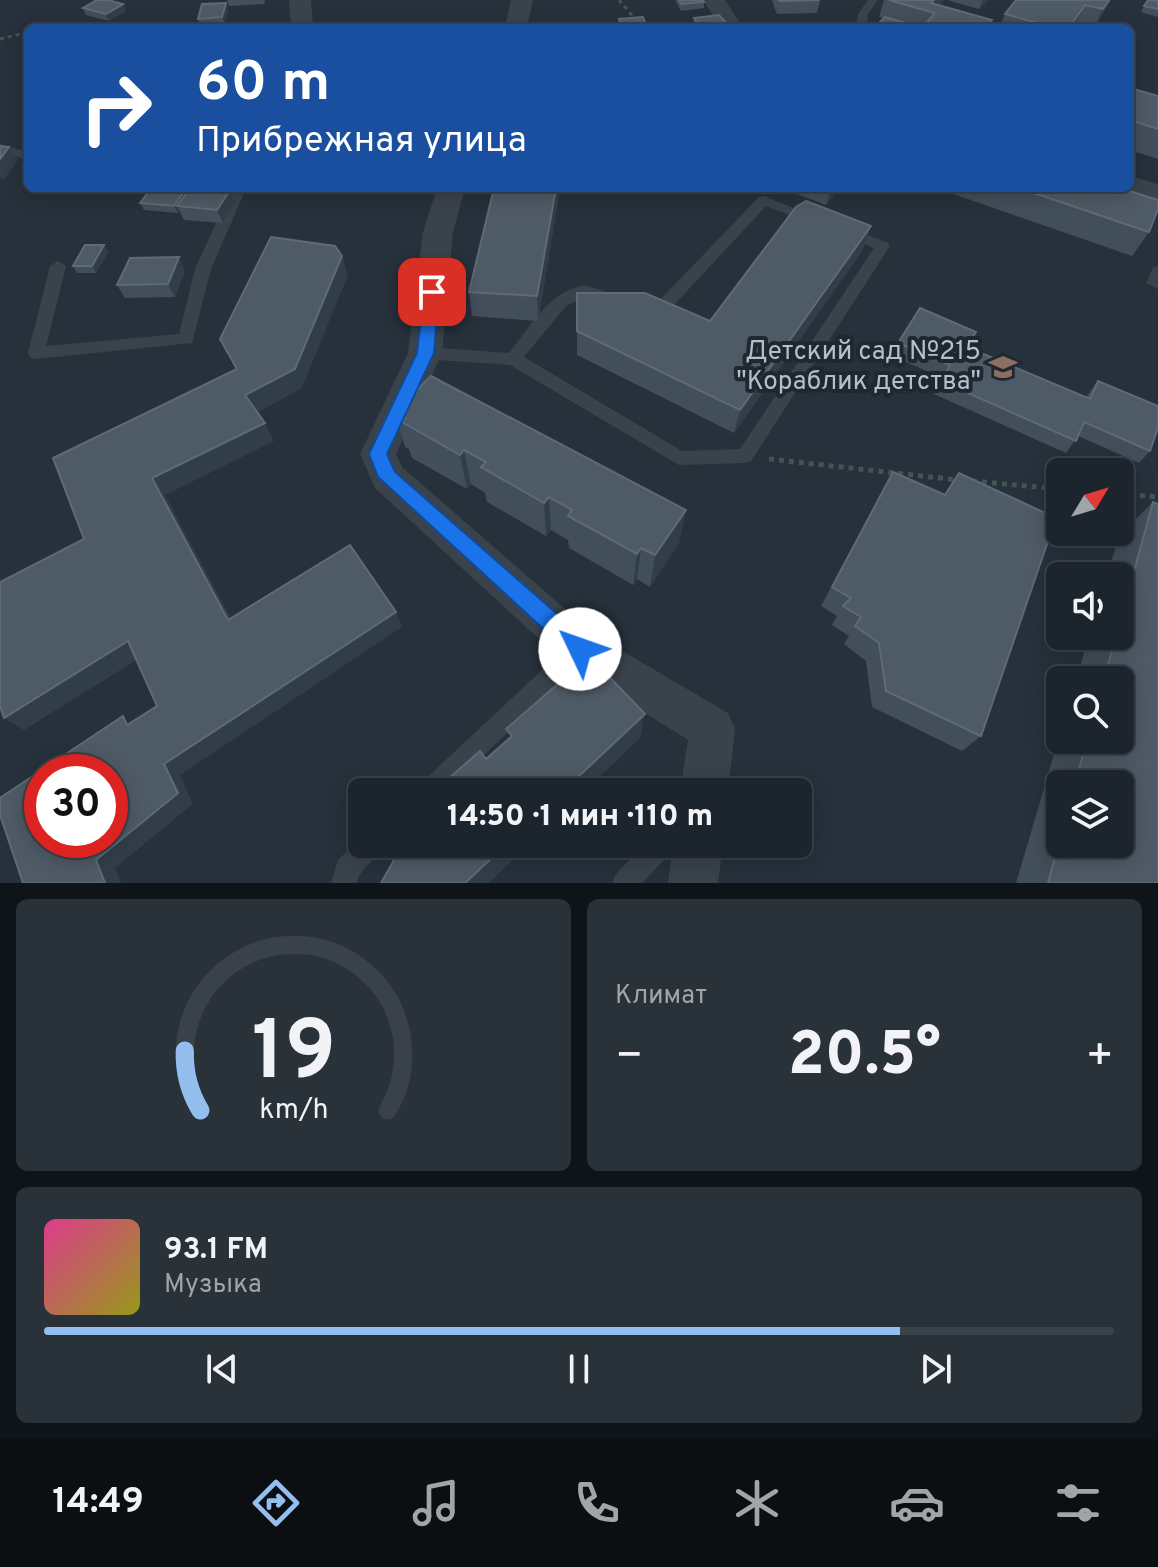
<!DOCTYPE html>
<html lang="ru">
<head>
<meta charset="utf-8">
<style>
	body { margin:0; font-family:Overpass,sans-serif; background:#293139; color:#f1f3f6; height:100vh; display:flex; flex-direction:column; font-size:30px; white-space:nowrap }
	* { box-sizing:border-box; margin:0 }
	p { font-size:26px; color:#a0a5aa }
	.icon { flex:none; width:44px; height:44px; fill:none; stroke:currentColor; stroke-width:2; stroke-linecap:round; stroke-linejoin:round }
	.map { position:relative; height:883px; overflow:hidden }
	.details { display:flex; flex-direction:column; gap:16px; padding:16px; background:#0f1419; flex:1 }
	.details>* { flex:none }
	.hud { position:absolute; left:24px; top:24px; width:1110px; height:168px; border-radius:12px; box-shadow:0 4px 20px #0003,0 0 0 2px #3a4249; background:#1a4fa0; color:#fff; overflow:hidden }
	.needle { width:52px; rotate:52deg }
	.tools { position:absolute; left:1046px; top:458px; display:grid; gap:16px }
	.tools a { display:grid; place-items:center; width:88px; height:88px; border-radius:12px; background:#1c252d; box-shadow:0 4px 20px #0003,0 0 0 2px #3a4249; font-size:40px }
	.speed { position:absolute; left:24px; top:754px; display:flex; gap:16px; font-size:40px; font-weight:700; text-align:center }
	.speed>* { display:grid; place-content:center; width:104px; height:104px; border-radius:50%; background:#1c252d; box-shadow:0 4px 20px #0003,0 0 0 2px #3a4249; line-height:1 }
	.speed .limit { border:12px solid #d22; background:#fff; color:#111 }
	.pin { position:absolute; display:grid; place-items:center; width:68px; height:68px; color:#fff; margin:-34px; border-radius:16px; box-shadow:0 4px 12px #0006 }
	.me { position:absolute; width:88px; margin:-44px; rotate:312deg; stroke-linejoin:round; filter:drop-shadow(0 0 6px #0008) }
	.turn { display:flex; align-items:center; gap:28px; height:168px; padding:0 40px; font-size:36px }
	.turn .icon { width:104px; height:104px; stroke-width:2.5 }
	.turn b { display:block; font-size:56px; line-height:68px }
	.big { font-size:60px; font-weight:800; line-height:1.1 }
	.details .widget { flex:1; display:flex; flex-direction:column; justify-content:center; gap:12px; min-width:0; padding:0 28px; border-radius:12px; background:#293139 }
	.details .dial { align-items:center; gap:0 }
	.dial svg { height:208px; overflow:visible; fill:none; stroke:#3a4249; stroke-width:7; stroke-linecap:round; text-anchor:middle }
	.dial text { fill:#f1f3f6; stroke:none }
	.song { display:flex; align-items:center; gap:24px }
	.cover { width:96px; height:96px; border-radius:12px; background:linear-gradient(135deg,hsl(330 70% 55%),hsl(60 70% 35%)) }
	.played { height:8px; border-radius:4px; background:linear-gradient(90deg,#94beee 80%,#3a4249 80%) }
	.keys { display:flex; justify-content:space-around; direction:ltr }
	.heat { display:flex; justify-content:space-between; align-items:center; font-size:44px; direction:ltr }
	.details .tiles { flex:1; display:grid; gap:16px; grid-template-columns:1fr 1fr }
	.widget:last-child { grid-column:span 2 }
	.trip { position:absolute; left:348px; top:778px; width:464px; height:80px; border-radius:12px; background:#1c252d; box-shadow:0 4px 20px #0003,0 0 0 2px #3a4249; font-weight:800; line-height:80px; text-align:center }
	.tabs { display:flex; height:128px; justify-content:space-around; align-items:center; background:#0b0f12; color:#a0a5aa }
	.tabs .icon { width:56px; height:56px }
	.tabs .current { color:#94beee }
	.tabs b { font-size:36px; color:#f1f3f6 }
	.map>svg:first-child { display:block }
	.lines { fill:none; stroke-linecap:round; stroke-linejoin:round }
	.path-far1 { stroke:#415555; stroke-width:3; stroke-dasharray:4 4; stroke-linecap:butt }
	.path { stroke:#415555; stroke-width:5; stroke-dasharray:5 5; stroke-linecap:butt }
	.service { fill:#3a434c; fill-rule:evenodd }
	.minor { fill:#3a434c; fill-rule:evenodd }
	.wall { fill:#424e5a; fill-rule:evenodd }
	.shaded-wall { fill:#313e49 }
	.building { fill:#4e5a66; stroke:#5e6a75; stroke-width:2; fill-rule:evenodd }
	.route { fill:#1a73e8; stroke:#114b97; stroke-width:2 }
	.labels { text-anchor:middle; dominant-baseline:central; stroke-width:8; stroke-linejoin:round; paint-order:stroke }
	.poi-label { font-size:26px; fill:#b6bec7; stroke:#1f2831; text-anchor:end }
</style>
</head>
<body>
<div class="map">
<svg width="1158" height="883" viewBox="0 0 1158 883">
	<rect width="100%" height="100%" fill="#26313c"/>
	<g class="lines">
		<g class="path-far1">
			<path d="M 619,0 L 643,28"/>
			<path d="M 0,39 L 28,32"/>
		</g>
		<g class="path">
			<path d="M 769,459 L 958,480"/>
			<path d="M 972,481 L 1060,489"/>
			<path d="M 1120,494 L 1158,497"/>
		</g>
		<g class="service">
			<path d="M 868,0 L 878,0 L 868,14 L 867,28 L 855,28 L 858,14 Z"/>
			<path d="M 0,144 L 28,152 L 28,160 L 0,152 Z"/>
			<path d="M 232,188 L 246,188 L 211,269 L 192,343 L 36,359 L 30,357 L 28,353 L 50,266 L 58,261 L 66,266 L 46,346 L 179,334 L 195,269 Z"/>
			<path d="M 764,196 L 820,219 L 813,224 L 766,206 L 662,318 L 656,320 L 641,315 L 639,311 L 641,307 L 653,307 L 759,197 Z"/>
			<path d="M 844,226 L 888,243 L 890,246 L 751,461 L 745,463 L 679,465 L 510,365 L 425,359 L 417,353 L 425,347 L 509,353 C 528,330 549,291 582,286 C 592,285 607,293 618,296 L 620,300 L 612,305 L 585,297 L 566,306 L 524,357 L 682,451 L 740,449 L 874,248 L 839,234 L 837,231 Z"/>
			<path d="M 1158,266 L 1158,289 L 1146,283 L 1153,267 Z"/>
			<path d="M 580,639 L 588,642 L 591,649 L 588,656 L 445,792 L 416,792 L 420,784 L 572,642 Z"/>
			<path d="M 362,837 L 362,844 L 385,844 C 379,859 360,867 357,883 L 331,883 L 338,860 Z"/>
			<path d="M 645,844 L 674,844 L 671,853 L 642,883 L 612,883 L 616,874 Z"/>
		</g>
		<g class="minor">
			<path d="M 289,0 L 311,0 L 313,28 L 291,28 Z"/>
			<path d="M 511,0 L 533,0 L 527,28 L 505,28 Z"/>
			<path d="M 703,0 L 725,0 L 743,28 L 721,28 Z"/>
			<path d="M 1130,176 L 1158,184 L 1158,202 L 1120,190 L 1130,188 Z"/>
			<path d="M 437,188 L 465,188 L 453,232 L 442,353 L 396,454 L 402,467 L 595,635 L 728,713 L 735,729 L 728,792 L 680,792 L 688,740 L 565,663 L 375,488 L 360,454 L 408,353 L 423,232 Z"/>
			<path d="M 673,844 L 723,844 L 718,883 L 668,883 Z"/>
		</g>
	</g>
	<g class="wall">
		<path d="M 227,0 L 265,0 L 264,4 L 229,6 Z"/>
		<path d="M 675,0 L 703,0 L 704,2 L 704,8 L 681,11 Z"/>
		<path d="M 772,0 L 820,0 L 817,13 L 777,14 Z"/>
		<path d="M 884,0 L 944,0 L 939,5 L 989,28 L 874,28 L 883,18 L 879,17 Z"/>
		<path d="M 947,0 L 988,0 L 979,9 Z"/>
		<path d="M 1111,0 L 1094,28 L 1076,23 L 1073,28 L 999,28 L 1005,14 Z"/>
		<path d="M 1148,0 L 1158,1 L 1158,17 L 1141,12 Z"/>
		<path d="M 83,8 L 126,11 L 109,21 L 86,15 Z"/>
		<path d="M 228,10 L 225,24 L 200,25 L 198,19 Z"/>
		<path d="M 694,18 L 728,28 L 696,28 L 693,25 Z"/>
		<path d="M 1130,88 L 1158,96 L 1158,159 L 1130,150 Z"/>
		<path d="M 560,188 L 538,321 L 472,316 L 469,292 Z"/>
		<path d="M 781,188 L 839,188 L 826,205 Z"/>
		<path d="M 936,188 L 1120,188 L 1149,232 L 1132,256 Z"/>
		<path d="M 184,196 L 235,203 L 223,223 L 184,220 L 179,210 L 178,213 L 144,210 L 140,203 Z"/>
		<path d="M 871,226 L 862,251 L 734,433 L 577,355 L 577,293 L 710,321 Z"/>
		<path d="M 104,245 L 108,252 L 96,273 L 77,273 L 73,266 Z"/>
		<path d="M 185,271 L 175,297 L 125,298 L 117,285 Z"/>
		<path d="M 898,343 L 968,347 L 1086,397 L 1098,381 L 1150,451 L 1139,463 L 1078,436 L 1066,453 L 934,394 L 943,378 L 892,356 Z"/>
		<path d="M 395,411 L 679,543 L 650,587 L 637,579 L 633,585 L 569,548 L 568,540 L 551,530 L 546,536 L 487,502 L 485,493 L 471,484 L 467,489 L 412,458 L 409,449 L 405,447 Z"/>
		<path d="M 893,472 L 981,736 L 962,751 L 872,707 L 866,661 L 844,644 L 849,636 L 832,625 L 837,616 L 821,606 Z"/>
		<path d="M 1153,502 L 1158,883 L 1016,883 L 1060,734 L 1060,740 L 1120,740 L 1120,680 L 1076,680 L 1089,636 L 1120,636 L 1120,576 L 1107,576 L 1119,536 ZM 1060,784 L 1120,784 L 1060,844 Z"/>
	</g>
	<g class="shaded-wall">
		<path d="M 934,0 L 944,0 L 933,12 L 931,3 Z"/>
		<path d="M 983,0 L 988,0 L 979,9 Z"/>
		<path d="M 1109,0 L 1111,0 L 1094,28 L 1103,9 Z"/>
		<path d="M 226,3 L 228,10 L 225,24 L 222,17 Z"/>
		<path d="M 123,4 L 126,11 L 109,21 L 106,14 Z"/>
		<path d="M 1085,5 L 1073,28 L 1069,28 Z"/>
		<path d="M 9,147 L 18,160 L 3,181 L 0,177 L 0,159 Z"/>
		<path d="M 556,188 L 560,188 L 538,321 L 537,296 Z"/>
		<path d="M 831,188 L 839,188 L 826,205 Z"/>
		<path d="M 230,190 L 235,203 L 223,223 L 217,210 Z"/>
		<path d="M 183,193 L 186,200 L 177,206 L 179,210 L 178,213 L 174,206 Z"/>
		<path d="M 871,226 L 862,251 L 734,433 L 740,410 Z"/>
		<path d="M 104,245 L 108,252 L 96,273 L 92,266 Z"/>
		<path d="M 342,256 L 348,275 L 302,388 L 255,414 L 245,395 Z"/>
		<path d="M 179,257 L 185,271 L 175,297 L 168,284 Z"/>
		<path d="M 265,423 L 274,441 L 165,495 L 240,635 L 228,620 L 152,478 Z"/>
		<path d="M 464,450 L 471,484 L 467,489 L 460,455 Z"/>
		<path d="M 549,497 L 551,530 L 546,536 L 544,503 Z"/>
		<path d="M 686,510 L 679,543 L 650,587 L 655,555 Z"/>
		<path d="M 641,548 L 637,579 L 633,585 L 637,554 Z"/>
		<path d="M 396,612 L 402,627 L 180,775 L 193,804 L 115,868 L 121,883 L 105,883 L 96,860 L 164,764 Z"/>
		<path d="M 128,641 L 143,656 L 24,730 L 4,718 Z"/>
		<path d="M 645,714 L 640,738 L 584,792 L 562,792 Z"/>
		<path d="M 507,844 L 529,844 L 489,883 L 465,883 Z"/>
	</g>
	<g class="building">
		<path d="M 97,0 L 108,0 L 123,4 L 106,14 L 83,8 Z"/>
		<path d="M 679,0 L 703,0 L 704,2 L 681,4 Z"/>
		<path d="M 779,0 L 820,0 L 780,1 Z"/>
		<path d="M 889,0 L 934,0 L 931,3 L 992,20 L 986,28 L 874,28 L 885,17 L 922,28 L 935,13 Z"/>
		<path d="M 1016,0 L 1109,0 L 1103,9 L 1085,5 L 1069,28 L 1055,28 L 1005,14 Z"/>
		<path d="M 1148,0 L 1158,1 L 1158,9 L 1144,6 Z"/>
		<path d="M 226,3 L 222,17 L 198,19 L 202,4 Z"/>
		<path d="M 719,15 L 729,26 L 701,28 L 694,18 Z"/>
		<path d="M 643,17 L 647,28 L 622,28 L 619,19 Z"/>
		<path d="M 1130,88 L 1158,96 L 1158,129 L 1130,120 Z"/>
		<path d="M 0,146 L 9,147 L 0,159 Z"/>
		<path d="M 190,188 L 208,188 L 230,190 L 217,210 L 177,206 Z"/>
		<path d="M 494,188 L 556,188 L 537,296 L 469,292 Z"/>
		<path d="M 1019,188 L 1120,188 L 1158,200 L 1158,209 L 1149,232 Z"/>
		<path d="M 150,190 L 183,193 L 174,206 L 140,203 Z"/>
		<path d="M 806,201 L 871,226 L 740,410 L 577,331 L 577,293 L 645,293 L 710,321 L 796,207 Z"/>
		<path d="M 271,237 L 335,246 L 342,256 L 295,369 L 245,395 L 265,423 L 152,478 L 228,620 L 350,545 L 396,612 L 164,764 L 178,793 L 96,860 L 105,883 L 23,883 L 0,815 L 0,798 L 123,716 L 127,725 L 157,706 L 128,641 L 4,718 L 0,706 L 0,582 L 84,539 L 53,458 L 237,369 L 220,339 ZM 42,772 L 110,772 L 110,840 L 42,840 Z"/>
		<path d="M 85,245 L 104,245 L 92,266 L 73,266 Z"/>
		<path d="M 179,257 L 168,284 L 117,285 L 130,258 Z"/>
		<path d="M 920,308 L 976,332 L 967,347 L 1090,399 L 1098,381 L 1158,406 L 1158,428 L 1150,451 L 1084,422 L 1076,441 L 941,381 L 950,365 L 898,343 Z"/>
		<path d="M 431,376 L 686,510 L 655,555 L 641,548 L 637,554 L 568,516 L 572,510 L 549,497 L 544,503 L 481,467 L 486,462 L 464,450 L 460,455 L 402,422 L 406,418 L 395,411 Z"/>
		<path d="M 893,472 L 945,495 L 959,473 L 1056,518 L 981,736 L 886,691 L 879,643 L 855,626 L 861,617 L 843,606 L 851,598 L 832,587 Z"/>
		<path d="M 1153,502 L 1158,504 L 1158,883 L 1048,883 L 1060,839 L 1060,844 L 1120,844 L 1120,784 L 1075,784 L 1087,740 L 1120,740 L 1120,680 L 1104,680 L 1116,636 L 1120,636 L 1120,623 Z"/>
		<path d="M 596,663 L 645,714 L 562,792 L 433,792 L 480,751 L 486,759 L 512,736 L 506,729 L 576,668 L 582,674 Z"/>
		<path d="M 392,844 L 507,844 L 465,883 L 381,883 L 398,853 Z"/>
	</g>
	<path class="route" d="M 432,287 L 439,292 L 434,353 L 387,454 L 395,472 L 588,641 L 591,649 L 588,656 L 580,659 L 573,656 L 378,477 L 369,454 L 417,353 L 424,292 Z"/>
	<defs>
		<symbol id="school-bare" viewBox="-9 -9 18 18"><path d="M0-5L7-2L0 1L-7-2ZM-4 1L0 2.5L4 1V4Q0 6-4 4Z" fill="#8d6e63" stroke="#1f2831" stroke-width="2.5" paint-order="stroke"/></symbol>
	</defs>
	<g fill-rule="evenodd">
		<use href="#school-bare" x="983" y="347" width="40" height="40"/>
	</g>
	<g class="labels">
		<g class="poi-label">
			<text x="981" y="352">Детский сад №215<tspan x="981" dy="30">"Кораблик детства"</tspan></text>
		</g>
	</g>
</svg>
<div class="tools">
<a><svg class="needle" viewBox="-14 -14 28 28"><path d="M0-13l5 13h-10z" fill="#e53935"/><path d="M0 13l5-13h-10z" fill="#a0a5aa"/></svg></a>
<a><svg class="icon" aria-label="sound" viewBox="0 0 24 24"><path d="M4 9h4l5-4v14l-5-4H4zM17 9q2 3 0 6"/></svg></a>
<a><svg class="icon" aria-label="search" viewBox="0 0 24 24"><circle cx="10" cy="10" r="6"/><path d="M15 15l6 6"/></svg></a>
<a><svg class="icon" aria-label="layers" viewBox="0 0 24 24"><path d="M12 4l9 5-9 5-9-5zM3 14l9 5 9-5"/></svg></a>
</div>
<div class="speed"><div class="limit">30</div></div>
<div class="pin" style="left:432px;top:292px;background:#d93025"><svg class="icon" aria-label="arrive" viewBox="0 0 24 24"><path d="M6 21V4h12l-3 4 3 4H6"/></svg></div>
<svg class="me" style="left:580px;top:649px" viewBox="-20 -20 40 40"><circle r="19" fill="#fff"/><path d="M0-13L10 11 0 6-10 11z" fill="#1a73e8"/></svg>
<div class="trip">14:50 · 1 мин · 110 m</div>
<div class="hud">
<div class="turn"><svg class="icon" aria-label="right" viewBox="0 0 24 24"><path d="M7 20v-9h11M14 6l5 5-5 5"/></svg><div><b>60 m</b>Прибрежная улица</div></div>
</div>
</div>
<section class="details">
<div class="tiles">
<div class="widget dial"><svg viewBox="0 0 100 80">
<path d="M14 69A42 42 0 1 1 86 69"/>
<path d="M14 69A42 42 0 0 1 8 46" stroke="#94beee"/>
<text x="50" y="56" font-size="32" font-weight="700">19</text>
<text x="50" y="72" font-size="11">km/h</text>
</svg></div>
<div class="widget"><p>Климат</p>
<div class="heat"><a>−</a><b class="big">20.5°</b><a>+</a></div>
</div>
<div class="widget">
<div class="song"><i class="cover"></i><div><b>93.1 FM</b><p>Музыка</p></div></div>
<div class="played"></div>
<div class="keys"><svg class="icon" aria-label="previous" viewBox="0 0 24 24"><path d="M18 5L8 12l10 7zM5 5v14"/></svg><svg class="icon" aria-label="pause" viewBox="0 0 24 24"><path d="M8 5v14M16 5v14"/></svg><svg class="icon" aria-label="next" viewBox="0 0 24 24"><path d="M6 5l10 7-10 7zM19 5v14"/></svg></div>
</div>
</div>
</section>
<nav class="tabs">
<b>14:49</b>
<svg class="icon current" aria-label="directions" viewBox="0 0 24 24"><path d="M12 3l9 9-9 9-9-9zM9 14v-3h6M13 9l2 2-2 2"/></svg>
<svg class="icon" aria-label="music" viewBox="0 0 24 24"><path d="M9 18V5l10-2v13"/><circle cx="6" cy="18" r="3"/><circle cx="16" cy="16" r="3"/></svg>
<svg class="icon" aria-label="phone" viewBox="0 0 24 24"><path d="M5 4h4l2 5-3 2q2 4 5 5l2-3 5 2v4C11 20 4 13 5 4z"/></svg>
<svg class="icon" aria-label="climate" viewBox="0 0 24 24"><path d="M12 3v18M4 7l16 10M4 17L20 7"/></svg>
<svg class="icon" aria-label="car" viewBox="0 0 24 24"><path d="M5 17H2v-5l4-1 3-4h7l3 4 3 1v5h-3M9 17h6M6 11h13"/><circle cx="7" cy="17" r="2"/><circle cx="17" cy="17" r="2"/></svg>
<svg class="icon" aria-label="filters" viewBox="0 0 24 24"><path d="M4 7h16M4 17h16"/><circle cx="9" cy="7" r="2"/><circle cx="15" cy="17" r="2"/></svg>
</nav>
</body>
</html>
